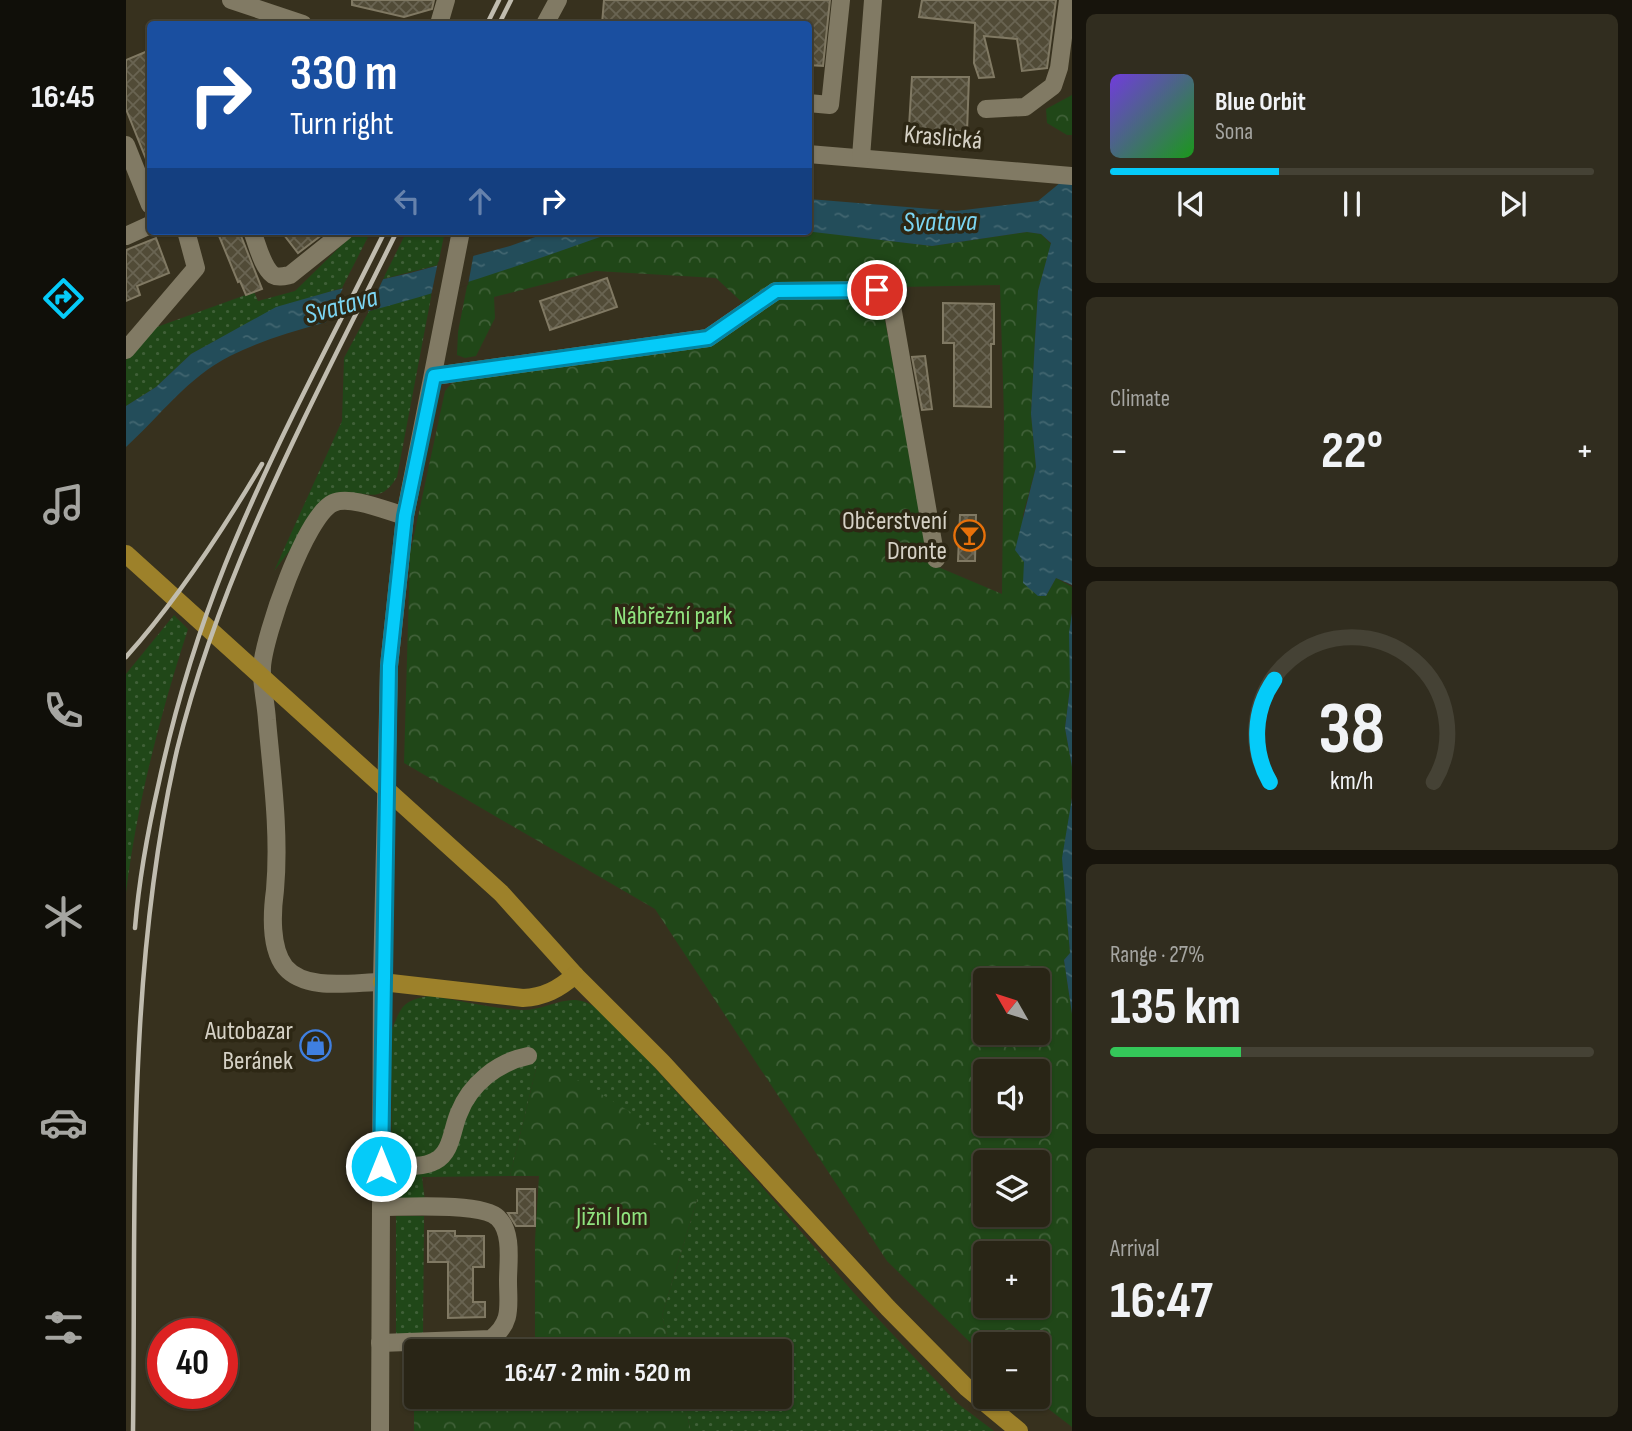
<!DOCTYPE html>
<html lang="en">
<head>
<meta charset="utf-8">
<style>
	body { margin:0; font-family:"Sofia Sans Condensed",sans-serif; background:#312d1f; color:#f1f3f6; height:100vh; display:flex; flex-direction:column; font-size:26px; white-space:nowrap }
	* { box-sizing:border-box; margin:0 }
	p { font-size:23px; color:#a5a5a1 }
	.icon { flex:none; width:38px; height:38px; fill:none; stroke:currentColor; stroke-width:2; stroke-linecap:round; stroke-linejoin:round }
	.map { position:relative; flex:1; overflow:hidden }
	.drawer { display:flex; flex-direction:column; gap:14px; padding:14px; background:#17140c; width:560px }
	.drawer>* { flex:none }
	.banner { position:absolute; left:21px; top:21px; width:665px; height:214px; border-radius:7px; box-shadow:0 2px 5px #0004,0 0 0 2px #454235; background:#1a4fa0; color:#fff; overflow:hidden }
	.needle { width:46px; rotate:309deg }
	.buttons { position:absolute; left:847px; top:968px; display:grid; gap:14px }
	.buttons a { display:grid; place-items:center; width:77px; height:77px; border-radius:7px; background:#292516; box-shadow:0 2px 5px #0004,0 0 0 2px #454235; font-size:35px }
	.speed { position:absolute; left:21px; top:1318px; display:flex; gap:14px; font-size:35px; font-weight:700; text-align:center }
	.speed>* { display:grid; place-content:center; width:91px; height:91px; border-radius:50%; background:#292516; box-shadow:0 2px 5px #0004,0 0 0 2px #454235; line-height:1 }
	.speed .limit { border:10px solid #d22; background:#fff; color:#111 }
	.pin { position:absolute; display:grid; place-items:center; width:60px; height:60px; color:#fff; margin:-30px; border:4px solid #fff; border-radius:50%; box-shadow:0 2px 7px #0007 }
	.me { position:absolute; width:77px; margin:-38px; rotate:0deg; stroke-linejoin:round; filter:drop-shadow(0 0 5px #0008) }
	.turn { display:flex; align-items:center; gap:24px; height:147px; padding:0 28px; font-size:32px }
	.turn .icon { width:91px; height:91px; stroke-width:2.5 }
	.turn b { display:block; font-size:49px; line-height:60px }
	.lanes { display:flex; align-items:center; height:66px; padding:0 28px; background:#0003; justify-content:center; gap:35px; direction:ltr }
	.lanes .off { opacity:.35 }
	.big { font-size:52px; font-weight:700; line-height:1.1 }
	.drawer .widget { flex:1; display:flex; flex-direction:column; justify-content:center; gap:10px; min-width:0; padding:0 24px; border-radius:10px; background:#312d1f }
	.drawer .dial { align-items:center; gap:0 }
	.dial svg { height:182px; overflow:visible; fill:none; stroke:#454235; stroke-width:7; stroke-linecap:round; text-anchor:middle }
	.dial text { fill:#f1f3f6; stroke:none }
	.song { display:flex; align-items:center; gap:21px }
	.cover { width:84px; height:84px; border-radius:10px; background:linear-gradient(135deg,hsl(260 70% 55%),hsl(120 70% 35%)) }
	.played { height:7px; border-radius:4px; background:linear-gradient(90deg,#05cbf9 35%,#454235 35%) }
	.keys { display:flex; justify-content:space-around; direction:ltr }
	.heat { display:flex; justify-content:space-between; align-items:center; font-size:38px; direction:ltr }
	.charge { height:10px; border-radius:5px; background:linear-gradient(90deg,#34c759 27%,#454235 0) }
	.trip { position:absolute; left:278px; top:1339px; width:388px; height:70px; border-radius:7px; background:#292516; box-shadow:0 2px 5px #0004,0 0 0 2px #454235; font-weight:700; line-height:70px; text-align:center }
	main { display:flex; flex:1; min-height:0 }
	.dock { display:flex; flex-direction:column; width:126px; justify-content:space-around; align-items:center; background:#100f09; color:#a5a5a1 }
	.dock .icon { width:49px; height:49px }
	.dock .current { color:#05cbf9 }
	.dock b { font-size:32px; color:#f1f3f6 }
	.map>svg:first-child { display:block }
	.grass { fill:url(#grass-dots) }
	.forest { fill:url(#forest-crowns); fill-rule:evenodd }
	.water { fill:url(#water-ripples) }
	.pier { fill:#37311e }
	.building { fill:url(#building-cross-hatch); stroke:#807963; stroke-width:2 }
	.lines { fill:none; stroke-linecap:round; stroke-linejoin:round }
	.minor { stroke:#817a64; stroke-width:18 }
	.major { stroke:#9d812a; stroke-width:18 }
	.rail { stroke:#c0bcaf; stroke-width:4.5 }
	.route-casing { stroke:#0384a2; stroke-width:18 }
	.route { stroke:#05cbf9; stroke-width:12 }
	.labels { text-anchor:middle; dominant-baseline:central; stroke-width:7; stroke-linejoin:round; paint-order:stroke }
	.street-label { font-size:26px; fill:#d5d1c5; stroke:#2d2714 }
	.poi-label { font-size:26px; fill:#d5d1c5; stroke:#2d2714; text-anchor:end }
	.park-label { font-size:26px; fill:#8fe37e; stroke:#2d2714 }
	.water-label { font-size:28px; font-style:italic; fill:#7bd5f2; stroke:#2d2714 }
</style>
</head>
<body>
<main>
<nav class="dock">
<b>16:45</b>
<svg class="icon current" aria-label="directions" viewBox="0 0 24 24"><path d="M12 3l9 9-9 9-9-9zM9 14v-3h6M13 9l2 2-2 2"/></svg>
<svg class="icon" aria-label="music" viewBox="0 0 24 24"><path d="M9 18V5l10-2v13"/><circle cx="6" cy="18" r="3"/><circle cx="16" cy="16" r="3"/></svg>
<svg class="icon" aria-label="phone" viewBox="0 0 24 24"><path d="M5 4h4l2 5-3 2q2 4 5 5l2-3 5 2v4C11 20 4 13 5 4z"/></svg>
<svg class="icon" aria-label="climate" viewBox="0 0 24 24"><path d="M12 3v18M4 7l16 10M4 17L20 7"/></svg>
<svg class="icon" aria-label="car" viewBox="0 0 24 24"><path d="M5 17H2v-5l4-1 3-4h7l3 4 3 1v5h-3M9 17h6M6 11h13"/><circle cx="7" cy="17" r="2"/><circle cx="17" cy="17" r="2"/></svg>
<svg class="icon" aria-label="filters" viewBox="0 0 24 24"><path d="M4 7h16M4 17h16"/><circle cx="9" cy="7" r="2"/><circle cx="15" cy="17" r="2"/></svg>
</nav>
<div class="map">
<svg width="946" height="1431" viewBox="0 0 946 1431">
	<defs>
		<pattern id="grass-dots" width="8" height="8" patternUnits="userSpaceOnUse" patternTransform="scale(1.75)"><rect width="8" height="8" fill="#204718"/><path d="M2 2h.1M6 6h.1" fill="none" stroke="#406038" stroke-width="1.8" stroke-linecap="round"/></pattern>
		<pattern id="forest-crowns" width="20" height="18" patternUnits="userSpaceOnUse" patternTransform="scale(1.75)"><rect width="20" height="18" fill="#204718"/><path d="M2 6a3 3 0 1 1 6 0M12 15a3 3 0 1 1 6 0" fill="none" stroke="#406038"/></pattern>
		<pattern id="water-ripples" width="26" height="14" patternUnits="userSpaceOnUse" patternTransform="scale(1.75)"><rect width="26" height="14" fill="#234d5a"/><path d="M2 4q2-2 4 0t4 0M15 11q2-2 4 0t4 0" fill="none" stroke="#426670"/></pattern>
		<pattern id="building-cross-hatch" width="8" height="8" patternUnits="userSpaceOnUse" patternTransform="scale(1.75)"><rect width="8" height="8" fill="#514b37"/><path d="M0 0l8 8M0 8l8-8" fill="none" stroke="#696452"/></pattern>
	</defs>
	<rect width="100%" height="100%" fill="#37311e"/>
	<g class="grass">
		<path d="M 230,231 L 245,231 L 216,288 L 150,308 L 65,354 L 30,387 L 0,406 L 0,360 L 28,328 L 128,292 L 132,301 L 169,291 Z"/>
		<path d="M 281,231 L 319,231 L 312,265 L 257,279 Z"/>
		<path d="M 306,292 L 271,477 C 252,509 236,486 219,496 C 190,515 169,544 148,571 L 216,421 L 218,358 L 243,311 Z"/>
		<path d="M 48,615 L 62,629 C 34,715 11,803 0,893 L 0,674 Z"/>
		<path d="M 304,996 C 334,1000 366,1009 396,1010 C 416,1010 433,999 450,1000 C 467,1001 479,1016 491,1026 L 632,1182 L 728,1293 L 831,1403 L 868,1431 L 565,1431 L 556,1397 L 654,1396 L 654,1351 L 545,1351 L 536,1316 L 571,1200 L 411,1065 L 384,1176 L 296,1177 L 299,1202 L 266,1200 L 265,1032 C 275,1007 276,1000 304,996 Z"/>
		<path d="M 270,1216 L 298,1216 L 297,1337 L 270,1336 Z"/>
	</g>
	<g class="forest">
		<path d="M 946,95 L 946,135 L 941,135 L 921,123 L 920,109 Z"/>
		<path d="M 491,231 L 683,231 L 806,246 L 901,232 L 915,234 L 925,244 L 912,291 L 909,339 L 905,414 L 910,467 L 897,515 L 898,562 L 920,596 L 930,578 L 946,587 L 944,688 L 939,728 L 946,767 L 942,927 L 944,953 L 938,960 L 946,1014 L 946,1427 L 907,1397 L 912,1396 L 912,1344 L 859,1344 L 859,1357 L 761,1261 L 529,909 L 278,763 L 284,554 L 319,391 L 325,384 L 346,375 L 576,347 L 652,298 L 743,297 L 758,315 L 805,564 L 876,594 L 878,416 L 874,285 L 774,287 L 654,283 L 619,305 L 590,278 L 470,271 L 368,297 L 369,318 L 350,356 L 339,358 L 331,355 L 332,332 L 342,281 ZM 859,980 L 912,980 L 912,1032 L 859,1032 ZM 859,1071 L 912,1071 L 912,1124 L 859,1124 ZM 859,1162 L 912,1162 L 912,1214 L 859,1214 ZM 859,1253 L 912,1253 L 912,1306 L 859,1306 Z"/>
		<path d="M 411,1065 L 456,1082 L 506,1113 L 571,1200 L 536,1316 L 545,1351 L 404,1351 L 409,1350 L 409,1240 L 413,1176 L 384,1176 Z"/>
		<path d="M 288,1353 L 290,1353 L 290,1396 L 556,1397 L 565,1431 L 288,1431 Z"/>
	</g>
	<g class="water">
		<path d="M 946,173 L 946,585 L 930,578 L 920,596 L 912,596 L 897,583 L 898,562 L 889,550 L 910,467 L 905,414 L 909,339 L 912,291 L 925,243 L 915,234 L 901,232 L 806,246 L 679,231 L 682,231 L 683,199 L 830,211 L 912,201 Z"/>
		<path d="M 426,231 L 491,231 C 415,258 339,285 262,306 C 209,321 154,331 104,356 C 62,377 34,416 0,447 L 0,406 L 30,387 L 65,354 L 150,307 L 206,291 L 284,273 L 384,246 Z"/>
		<path d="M 946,613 L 946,767 L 939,728 L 944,688 L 943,633 Z"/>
		<path d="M 946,798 L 946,1014 L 938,960 L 944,953 L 936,858 Z"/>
	</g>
	<g class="pier">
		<path d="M 348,252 L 342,285 L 305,296 L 312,262 Z"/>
		<path d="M 259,275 L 240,316 L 198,326 L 219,284 Z"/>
	</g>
	<g class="building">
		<path d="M 226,0 L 308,0 L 306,9 L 278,17 L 226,5 Z"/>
		<path d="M 478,0 L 704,0 L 697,66 L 682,65 L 682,24 L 476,24 Z"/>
		<path d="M 796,0 L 930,0 L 921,68 L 896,71 L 891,39 L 858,36 L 868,77 L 853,78 L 848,63 L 849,23 L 793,17 Z"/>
		<path d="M 24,50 L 24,169 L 0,109 L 0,60 Z"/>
		<path d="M 786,77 L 843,77 L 841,132 L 787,130 L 787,127 L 783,127 Z"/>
		<path d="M 91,231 L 113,231 L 136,289 L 120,295 L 114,281 L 112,282 Z"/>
		<path d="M 155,231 L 201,231 L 172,253 Z"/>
		<path d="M 30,238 L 43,273 L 11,286 L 14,295 L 0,301 L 0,250 Z"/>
		<path d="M 481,278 L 491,307 L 424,330 L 414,301 Z"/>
		<path d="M 817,303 L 868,304 L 868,344 L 865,344 L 865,407 L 828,406 L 828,343 L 817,343 Z"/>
		<path d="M 799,356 L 806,409 L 796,410 L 786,357 Z"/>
		<path d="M 834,515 L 850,515 L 849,561 L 832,561 Z"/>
		<path d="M 391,1189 L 409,1189 L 409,1226 L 390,1226 L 382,1213 L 391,1213 Z"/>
		<path d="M 302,1231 L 329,1231 L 329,1236 L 358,1236 L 358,1267 L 347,1267 L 347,1302 L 359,1302 L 359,1317 L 322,1318 L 322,1262 L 302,1262 Z"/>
	</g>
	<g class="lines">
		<g class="minor">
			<path d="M 105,0 L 177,24"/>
			<path d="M 313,24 L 320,0"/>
			<path d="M 419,24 L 432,0"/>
			<path d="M 682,103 L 704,105 L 715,0"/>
			<path d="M 860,109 L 899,107 L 927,86 L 933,68 L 942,0"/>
			<path d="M 0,145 L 24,205"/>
			<path d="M 682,154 L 946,176"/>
			<path d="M 735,157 L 747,0"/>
			<path d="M 126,231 C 131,243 136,267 147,275 C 152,278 159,276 164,275 L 219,231"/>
			<path d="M 0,236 L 24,225"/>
			<path d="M 0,350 L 70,268 L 60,231"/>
			<path d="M 308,376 L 582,338 L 650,291 L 751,290 C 761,293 764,296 766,306 L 810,559"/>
			<path d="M 256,982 C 228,982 180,992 159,967 C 144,948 146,912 149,890 C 154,833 146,776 141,720 C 140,703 135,683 136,667 C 138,636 179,516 207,503 C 224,495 261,511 279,516"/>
			<path d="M 255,1165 C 271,1165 295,1169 309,1161 C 326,1153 326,1128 333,1113 C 344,1084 372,1062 402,1056"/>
			<path d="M 254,1343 L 365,1339 C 387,1322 382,1306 382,1281 C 382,1262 387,1233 372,1218 C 357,1202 279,1207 255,1207"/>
			<path d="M 254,1431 L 256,982 L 263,666 L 279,516 L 335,231"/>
		</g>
		<g class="major">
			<path d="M 0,554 L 375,893 L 449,975 L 536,1062 L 762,1308 L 840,1387 L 893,1431"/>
			<path d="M 256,982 L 397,998 C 418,997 433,989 449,975"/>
		</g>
		<g class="rail">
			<path d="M 361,24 L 373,0"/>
			<path d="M 373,24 L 385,0"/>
			<path d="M 0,657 C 51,600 97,530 136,464"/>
			<path d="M 9,928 C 13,879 22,830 33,782 C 49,708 71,635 99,565 C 145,451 205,341 259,231"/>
			<path d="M 7,1431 C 10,1204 0,972 51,750 C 96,566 189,399 271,231"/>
		</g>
	</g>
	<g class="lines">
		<defs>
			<path id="route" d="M 255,1166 L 263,666 L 279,516 L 308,376 L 582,338 L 650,291 L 751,290"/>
		</defs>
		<use href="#route" class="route-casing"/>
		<use href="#route" class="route"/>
	</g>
	<defs>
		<symbol id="bar-ring" viewBox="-11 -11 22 22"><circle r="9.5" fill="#2d2714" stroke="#e8710a" stroke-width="1.5"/><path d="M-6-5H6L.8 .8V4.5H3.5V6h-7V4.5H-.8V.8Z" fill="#e8710a"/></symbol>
		<symbol id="shop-ring" viewBox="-11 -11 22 22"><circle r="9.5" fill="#2d2714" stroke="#3f7fe0" stroke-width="1.5"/><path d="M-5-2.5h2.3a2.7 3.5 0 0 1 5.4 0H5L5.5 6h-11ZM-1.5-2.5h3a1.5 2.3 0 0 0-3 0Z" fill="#3f7fe0"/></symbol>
	</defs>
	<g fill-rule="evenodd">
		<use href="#bar-ring" x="826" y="518" width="35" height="35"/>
		<use href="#shop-ring" x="172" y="1028" width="35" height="35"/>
	</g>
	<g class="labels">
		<g class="street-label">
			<text transform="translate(817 138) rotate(5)">Kraslická</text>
		</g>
		<g class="poi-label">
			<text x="821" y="521">Občerstvení<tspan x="821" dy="30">Dronte</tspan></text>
			<text x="167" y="1031">Autobazar<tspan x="167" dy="30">Beránek</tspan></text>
		</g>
		<g class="park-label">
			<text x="547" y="616">Nábřežní park</text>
			<text x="486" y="1217">Jižní lom</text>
		</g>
		<g class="water-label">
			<text transform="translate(814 222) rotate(-1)">Svatava</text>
			<text transform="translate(215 306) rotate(-15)">Svatava</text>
		</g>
	</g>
</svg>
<div class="buttons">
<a><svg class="needle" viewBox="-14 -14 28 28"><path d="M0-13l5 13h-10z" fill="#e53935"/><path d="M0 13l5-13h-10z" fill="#a5a5a1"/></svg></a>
<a><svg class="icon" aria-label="sound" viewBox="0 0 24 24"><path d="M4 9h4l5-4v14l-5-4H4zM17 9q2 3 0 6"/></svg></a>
<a><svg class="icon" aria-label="layers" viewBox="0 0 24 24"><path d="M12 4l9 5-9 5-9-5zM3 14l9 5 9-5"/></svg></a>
<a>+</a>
<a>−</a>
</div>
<div class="speed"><div class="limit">40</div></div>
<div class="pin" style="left:751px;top:290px;background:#d93025"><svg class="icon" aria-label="arrive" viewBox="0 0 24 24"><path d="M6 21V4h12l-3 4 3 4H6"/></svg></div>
<svg class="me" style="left:255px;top:1166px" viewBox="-20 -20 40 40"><circle r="17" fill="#05cbf9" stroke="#fff" stroke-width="3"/><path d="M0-11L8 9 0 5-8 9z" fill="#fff"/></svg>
<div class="trip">16:47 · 2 min · 520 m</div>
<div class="banner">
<div class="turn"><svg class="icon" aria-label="right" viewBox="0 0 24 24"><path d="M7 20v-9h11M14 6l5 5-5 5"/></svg><div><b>330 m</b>Turn right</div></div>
<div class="lanes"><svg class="icon off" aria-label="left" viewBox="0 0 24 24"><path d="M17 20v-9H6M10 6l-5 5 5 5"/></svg><svg class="icon off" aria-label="ahead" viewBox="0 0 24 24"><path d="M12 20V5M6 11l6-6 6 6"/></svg><svg class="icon" aria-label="right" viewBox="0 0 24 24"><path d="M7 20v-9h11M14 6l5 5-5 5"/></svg></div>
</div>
</div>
<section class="drawer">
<div class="widget">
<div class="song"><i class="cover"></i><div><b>Blue Orbit</b><p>Sona</p></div></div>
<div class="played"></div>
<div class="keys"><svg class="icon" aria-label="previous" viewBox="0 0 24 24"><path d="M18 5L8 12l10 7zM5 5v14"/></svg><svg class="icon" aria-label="pause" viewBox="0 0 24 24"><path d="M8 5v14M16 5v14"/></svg><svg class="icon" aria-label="next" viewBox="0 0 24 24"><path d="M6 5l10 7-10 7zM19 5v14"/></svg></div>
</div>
<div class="widget"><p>Climate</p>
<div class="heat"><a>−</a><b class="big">22°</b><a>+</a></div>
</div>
<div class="widget dial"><svg viewBox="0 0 100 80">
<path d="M14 69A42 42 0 1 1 86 69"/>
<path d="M14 69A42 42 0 0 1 16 24" stroke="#05cbf9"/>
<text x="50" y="56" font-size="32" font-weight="700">38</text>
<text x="50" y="72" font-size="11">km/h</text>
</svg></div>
<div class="widget"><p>Range · 27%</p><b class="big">135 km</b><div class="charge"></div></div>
<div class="widget"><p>Arrival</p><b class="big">16:47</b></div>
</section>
</main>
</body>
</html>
